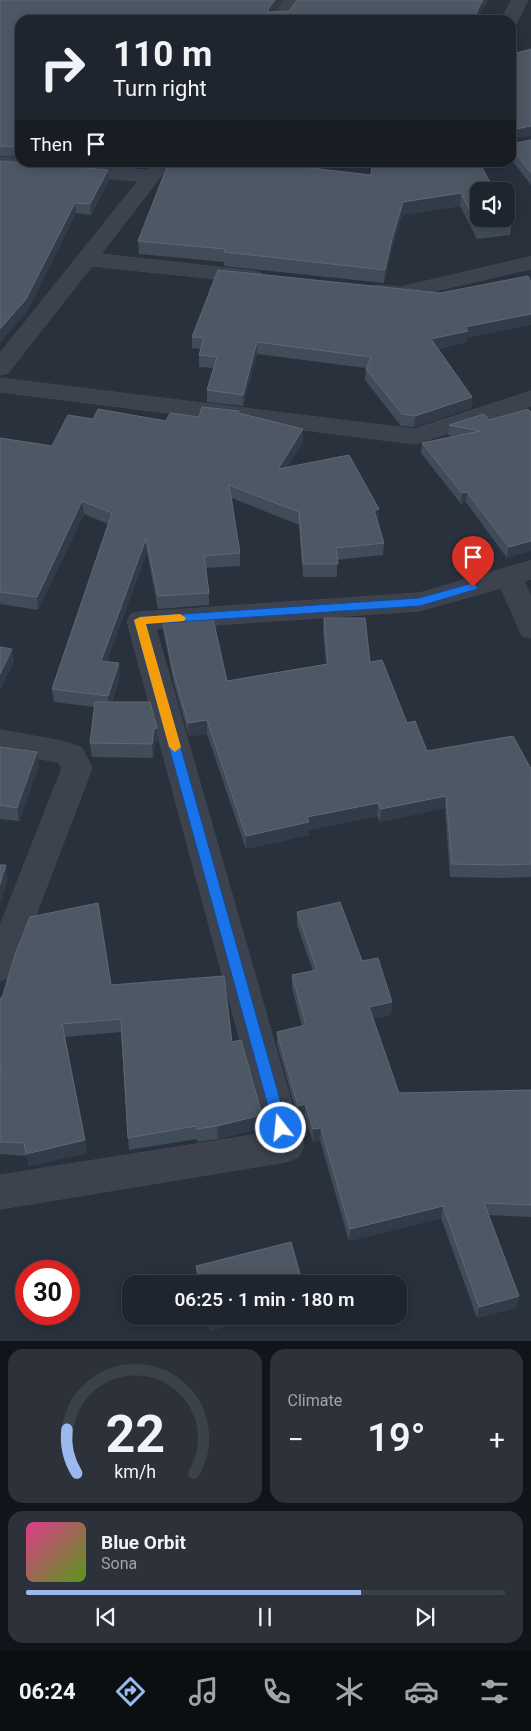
<!DOCTYPE html>
<html lang="en">
<head>
<meta charset="utf-8">
<style>
	body { margin:0; font-family:Roboto,sans-serif; background:#2c313a; color:#f1f3f6; height:100vh; display:flex; flex-direction:column; font-size:19px; white-space:nowrap }
	* { box-sizing:border-box; margin:0 }
	p { font-size:16px; color:#a1a5aa }
	.icon { flex:none; width:28px; height:28px; fill:none; stroke:currentColor; stroke-width:2; stroke-linecap:round; stroke-linejoin:round }
	.map { position:relative; height:1341px; overflow:hidden }
	.drawer { display:flex; flex-direction:column; gap:8px; padding:8px; background:#111419; flex:1 }
	.drawer>* { flex:none }
	.banner { position:absolute; left:15px; top:15px; width:501px; height:152px; border-radius:15px; box-shadow:0 2px 12px #0003,0 0 0 1px #3c424a; background:#1f252e; color:#f1f3f6; overflow:hidden }
	.fabs { position:absolute; left:470px; top:182px; display:grid; gap:10px }
	.fabs a { display:grid; place-items:center; width:45px; height:45px; border-radius:10px; background:#1f252e; box-shadow:0 2px 12px #0003,0 0 0 1px #3c424a; font-size:25px }
	.speed { position:absolute; left:15px; top:1260px; display:flex; gap:10px; font-size:25px; font-weight:700; text-align:center }
	.speed>* { display:grid; place-content:center; width:65px; height:65px; border-radius:50%; background:#1f252e; box-shadow:0 2px 12px #0003,0 0 0 1px #3c424a; line-height:1 }
	.speed .limit { border:8px solid #d22; background:#fff; color:#111 }
	.pin { position:absolute; display:grid; place-items:center; width:42px; height:42px; color:#fff; margin:-51px -21px; border-radius:50% 50% 50% 0; rotate:-45deg; box-shadow:0 0 5px #0007 }
	.pin .icon { rotate:45deg }
	.me { position:absolute; width:55px; margin:-28px; rotate:344deg; stroke-linejoin:round; filter:drop-shadow(0 0 4px #0008) }
	.turn { display:flex; align-items:center; gap:18px; height:105px; padding:0 15px; font-size:22px }
	.turn .icon { width:65px; height:65px; stroke-width:2.5 }
	.turn b { display:block; font-size:35px; line-height:42px }
	.then { display:flex; align-items:center; height:48px; padding:0 15px; background:#0003; gap:10px; font-size:19px }
	.big { font-size:38px; font-weight:600; line-height:1.1 }
	.drawer .tile { flex:1; display:flex; flex-direction:column; justify-content:center; gap:8px; min-width:0; padding:0 18px; border-radius:15px; background:#2c313a }
	.drawer .dial { align-items:center; gap:0 }
	.dial svg { height:130px; overflow:visible; fill:none; stroke:#3c424a; stroke-width:7; stroke-linecap:round; text-anchor:middle }
	.dial text { fill:#f1f3f6; stroke:none }
	.song { display:flex; align-items:center; gap:15px }
	.cover { width:60px; height:60px; border-radius:8px; background:linear-gradient(135deg,hsl(330 70% 55%),hsl(90 70% 35%)) }
	.played { height:5px; border-radius:2px; background:linear-gradient(90deg,#9ab9ec 70%,#3c424a 70%) }
	.keys { display:flex; justify-content:space-around; direction:ltr }
	.heat { display:flex; justify-content:space-between; align-items:center; font-size:28px; direction:ltr }
	.drawer .tiles { flex:1; display:grid; gap:8px; grid-template-columns:1fr 1fr }
	.tile:last-child { grid-column:span 2 }
	.trip { position:absolute; left:122px; top:1275px; width:285px; height:50px; border-radius:15px; background:#1f252e; box-shadow:0 2px 12px #0003,0 0 0 1px #3c424a; font-weight:600; line-height:50px; text-align:center }
	.tabs { display:flex; height:80px; justify-content:space-around; align-items:center; background:#0c0f12; color:#a1a5aa }
	.tabs .icon { width:35px; height:35px }
	.tabs .current { color:#9ab9ec }
	.tabs b { font-size:22px; color:#f1f3f6 }
	.map>svg:first-child { display:block }
	.lines { fill:none; stroke-linecap:round; stroke-linejoin:round }
	.minor-casing { stroke:#464c57; stroke-width:1 }
	.minor { fill:#3c434e; fill-rule:evenodd }
	.wall { fill:#414c59 }
	.shaded-wall { fill:#323c49 }
	.building { fill:#4e5865; stroke:#5f6875 }
	.route { fill:#1a73e8; stroke:#114b97 }
	.slow { fill:#f59e0b }
</style>
</head>
<body>
<div class="map">
<svg width="531" height="1341" viewBox="0 0 531 1341">
	<rect width="100%" height="100%" fill="#29313d"/>
	<g class="lines">
		<defs>
			<g id="minor">
				<path d="M 285,0 L 302,0 L 287,20 L 269,20 Z"/>
				<path d="M 512,0 L 528,0 L 516,24 L 511,25 L 511,20 L 501,20 Z"/>
				<path d="M 0,157 L 20,159 L 20,162 L 63,162 L 147,170 L 152,162 L 172,162 L 101,254 L 254,271 L 261,273 L 265,277 L 261,281 L 254,283 L 92,266 L 8,373 L 0,375 L 0,353 L 138,181 L 0,169 Z"/>
				<path d="M 531,257 L 531,269 L 400,299 L 368,296 L 365,291 L 368,286 L 376,285 L 400,287 Z"/>
				<path d="M 0,378 L 414,429 L 531,391 L 531,406 L 415,444 L 0,392 Z"/>
				<path d="M 531,561 L 531,579 L 524,581 L 531,597 L 531,638 L 522,636 L 501,588 L 419,611 L 156,629 L 304,1146 L 298,1157 L 286,1162 L 0,1209 L 0,1175 L 265,1133 L 127,621 L 131,614 L 140,612 L 419,593 Z"/>
				<path d="M 0,730 L 62,741 L 82,748 L 92,768 L 16,967 L 11,977 L 0,981 L 0,926 L 62,768 L 58,762 L 0,752 Z"/>
			</g>
		</defs>
		<use href="#minor" class="minor-casing"/>
		<use href="#minor" class="minor"/>
	</g>
	<g class="wall">
		<path d="M 0,0 L 283,0 L 273,12 L 479,14 L 476,20 L 20,20 L 20,157 L 0,156 Z"/>
		<path d="M 531,140 L 531,185 L 511,159 L 511,144 Z"/>
		<path d="M 0,161 L 108,170 L 109,180 L 91,215 L 76,213 L 28,310 L 0,342 Z"/>
		<path d="M 88,162 L 118,162 L 117,165 Z"/>
		<path d="M 415,162 L 512,222 L 510,235 L 477,239 L 460,206 L 402,215 L 391,252 L 384,283 L 224,266 L 224,262 L 139,254 L 138,241 Z"/>
		<path d="M 192,337 L 467,338 L 467,342 L 438,349 L 472,397 L 471,408 L 414,427 L 401,426 L 365,380 L 366,368 L 257,354 L 243,406 L 207,402 L 207,390 L 214,368 L 199,367 L 199,355 L 201,349 L 192,348 Z"/>
		<path d="M 530,412 L 507,558 L 466,502 L 461,504 L 421,453 L 422,443 L 453,436 L 448,435 L 449,425 L 489,420 Z"/>
		<path d="M 239,413 L 303,429 L 303,442 L 287,467 L 378,522 L 384,543 L 383,555 L 337,560 L 337,577 L 303,577 L 299,525 L 232,498 L 240,553 L 240,566 L 206,568 L 209,593 L 209,605 L 158,609 L 147,552 L 107,661 L 120,676 L 112,702 L 158,742 L 155,742 L 153,758 L 92,757 L 90,743 L 95,707 L 54,702 L 52,689 L 108,524 L 84,514 L 38,610 L 0,604 L 0,438 L 52,446 L 93,419 L 166,421 Z"/>
		<path d="M 162,617 L 227,681 L 326,664 L 323,631 L 324,618 L 370,662 L 407,723 L 427,751 L 531,769 L 531,877 L 501,878 L 450,877 L 445,808 L 380,822 L 377,816 L 309,830 L 309,835 L 246,849 L 207,734 L 189,736 L 174,684 L 163,630 Z"/>
		<path d="M 0,747 L 39,766 L 19,821 L 0,819 Z"/>
		<path d="M 297,912 L 362,961 L 392,1002 L 391,1015 L 373,1018 L 399,1093 L 531,1090 L 531,1217 L 489,1215 L 519,1296 L 516,1308 L 477,1318 L 441,1218 L 349,1241 L 320,1140 L 313,1142 L 305,1117 L 298,1118 L 277,1044 L 277,1032 L 302,1026 L 292,988 L 292,975 L 313,971 L 297,925 Z"/>
		<path d="M 111,985 L 232,1042 L 262,1115 L 262,1128 L 218,1139 L 198,1142 L 197,1139 L 129,1150 L 128,1138 L 121,1032 L 65,1037 L 87,1153 L 29,1166 L 27,1156 L 0,1154 L 0,998 L 2,998 Z"/>
		<path d="M 196,1266 L 303,1284 L 199,1284 L 197,1278 Z"/>
		<path d="M 207,1316 L 264,1316 L 210,1331 Z"/>
	</g>
	<g class="shaded-wall">
		<path d="M 275,0 L 283,0 L 268,19 L 268,9 Z"/>
		<path d="M 483,0 L 489,0 L 479,14 L 476,20 L 473,20 L 480,5 Z"/>
		<path d="M 531,126 L 531,136 L 511,139 L 511,130 Z"/>
		<path d="M 108,170 L 109,180 L 91,215 L 90,204 Z"/>
		<path d="M 461,193 L 460,206 L 402,215 L 391,252 L 384,283 L 385,270 L 392,239 L 403,202 Z"/>
		<path d="M 75,203 L 76,213 L 28,310 L 0,342 L 0,329 Z"/>
		<path d="M 531,314 L 531,325 L 467,338 L 467,342 L 430,350 L 431,339 L 465,327 Z"/>
		<path d="M 257,342 L 257,354 L 243,406 L 243,395 Z"/>
		<path d="M 472,397 L 471,408 L 414,427 L 415,416 Z"/>
		<path d="M 303,429 L 303,442 L 278,482 L 278,469 Z"/>
		<path d="M 467,492 L 466,502 L 461,504 L 462,493 Z"/>
		<path d="M 82,501 L 84,514 L 38,610 L 37,597 Z"/>
		<path d="M 379,509 L 378,522 L 373,523 L 374,510 Z"/>
		<path d="M 146,539 L 147,552 L 102,674 L 101,661 Z"/>
		<path d="M 531,541 L 531,551 L 507,558 L 509,547 Z"/>
		<path d="M 12,649 L 14,662 L 0,691 L 0,674 Z"/>
		<path d="M 119,663 L 120,676 L 109,709 L 108,696 Z"/>
		<path d="M 207,720 L 207,734 L 189,736 L 188,723 Z"/>
		<path d="M 157,728 L 158,742 L 155,742 L 153,758 L 152,744 L 154,729 Z"/>
		<path d="M 37,752 L 39,766 L 19,821 L 17,808 Z"/>
		<path d="M 446,796 L 445,808 L 380,822 L 381,809 Z"/>
		<path d="M 378,803 L 377,816 L 309,830 L 309,835 L 246,849 L 246,836 L 307,817 Z"/>
		<path d="M 6,865 L 8,879 L 0,905 L 0,884 Z"/>
		<path d="M 392,1002 L 391,1015 L 368,1020 L 369,1007 Z"/>
		<path d="M 305,1104 L 305,1117 L 298,1118 L 298,1106 Z"/>
		<path d="M 262,1115 L 262,1128 L 218,1139 L 217,1126 Z"/>
		<path d="M 321,1128 L 320,1140 L 313,1142 L 313,1129 Z"/>
		<path d="M 85,1140 L 87,1153 L 29,1166 L 26,1154 Z"/>
		<path d="M 443,1206 L 441,1218 L 349,1241 L 350,1229 Z"/>
		<path d="M 519,1296 L 516,1308 L 477,1318 L 479,1307 Z"/>
		<path d="M 223,1316 L 264,1316 L 210,1331 L 210,1320 Z"/>
	</g>
	<g class="building">
		<path d="M 0,0 L 275,0 L 268,9 L 268,12 L 289,11 L 297,0 L 483,0 L 480,5 L 473,20 L 20,20 L 20,149 L 19,147 L 0,146 Z"/>
		<path d="M 531,49 L 531,126 L 511,130 L 511,52 L 513,54 Z"/>
		<path d="M 531,140 L 531,173 L 511,147 L 511,144 Z"/>
		<path d="M 0,161 L 108,170 L 90,204 L 75,203 L 26,299 L 0,329 Z"/>
		<path d="M 169,162 L 260,162 L 371,175 L 372,165 L 415,162 L 479,162 L 495,191 L 479,191 L 479,219 L 506,219 L 506,212 L 512,222 L 478,226 L 461,193 L 403,202 L 392,239 L 385,270 L 224,252 L 225,249 L 138,241 Z"/>
		<path d="M 218,270 L 440,293 L 528,276 L 531,282 L 531,314 L 465,327 L 468,331 L 431,339 L 472,397 L 415,416 L 402,414 L 366,369 L 371,357 L 257,342 L 243,395 L 207,390 L 217,357 L 199,355 L 204,338 L 192,337 Z"/>
		<path d="M 202,407 L 239,411 L 238,413 L 303,429 L 278,469 L 349,455 L 379,509 L 374,510 L 384,543 L 336,548 L 338,564 L 303,564 L 299,512 L 229,485 L 240,553 L 204,556 L 209,593 L 158,596 L 146,539 L 101,661 L 119,663 L 108,696 L 52,689 L 112,513 L 82,501 L 37,597 L 0,592 L 0,438 L 52,446 L 68,415 L 93,419 L 98,409 L 166,421 L 170,413 L 199,417 Z"/>
		<path d="M 528,409 L 530,412 L 531,411 L 531,541 L 509,547 L 467,492 L 462,493 L 422,443 L 480,431 L 449,425 L 484,414 L 489,420 Z"/>
		<path d="M 212,614 L 227,681 L 328,664 L 324,618 L 365,618 L 370,662 L 382,660 L 407,723 L 415,721 L 427,751 L 513,736 L 531,769 L 531,864 L 503,865 L 452,864 L 446,796 L 381,809 L 378,803 L 307,817 L 309,822 L 246,836 L 207,720 L 188,723 L 173,671 L 162,617 Z"/>
		<path d="M 0,647 L 12,649 L 0,674 Z"/>
		<path d="M 95,702 L 150,702 L 157,728 L 154,729 L 152,744 L 90,743 Z"/>
		<path d="M 0,747 L 37,752 L 17,808 L 0,805 Z"/>
		<path d="M 0,865 L 6,865 L 0,884 Z"/>
		<path d="M 340,902 L 362,961 L 378,958 L 392,1002 L 369,1007 L 399,1093 L 531,1090 L 531,1205 L 484,1203 L 519,1296 L 479,1307 L 443,1206 L 350,1229 L 321,1128 L 313,1129 L 305,1104 L 298,1106 L 277,1032 L 306,1025 L 292,975 L 317,970 L 297,912 Z"/>
		<path d="M 98,903 L 111,985 L 224,976 L 232,1042 L 241,1040 L 262,1115 L 217,1126 L 197,1129 L 196,1126 L 128,1138 L 121,1019 L 62,1024 L 85,1140 L 26,1154 L 24,1143 L 0,1142 L 0,1076 L 1,1066 L 0,1066 L 0,998 L 2,998 L 15,955 L 30,917 Z"/>
		<path d="M 291,1242 L 303,1284 L 201,1284 L 196,1266 Z"/>
		<path d="M 209,1316 L 223,1316 L 210,1320 Z"/>
	</g>
	<path class="route" d="M 473,583 L 478,587 L 477,589 L 420,606 L 146,624 L 288,1128 L 286,1132 L 281,1134 L 276,1132 L 274,1128 L 134,620 L 140,617 L 419,598 Z"/>
	<path class="slow" d="M 180,614 L 186,618 L 184,621 L 146,624 L 181,747 L 175,752 L 169,747 L 134,620 L 140,617 Z"/>
</svg>
<div class="fabs">
<a><svg class="icon" aria-label="sound" viewBox="0 0 24 24"><path d="M4 9h4l5-4v14l-5-4H4zM17 9q2 3 0 6"/></svg></a>
</div>
<div class="speed"><div class="limit">30</div></div>
<div class="pin" style="left:473px;top:587px;background:#d93025"><svg class="icon" aria-label="arrive" viewBox="0 0 24 24"><path d="M6 21V4h12l-3 4 3 4H6"/></svg></div>
<svg class="me" style="left:281px;top:1128px" viewBox="-20 -20 40 40"><circle r="17" fill="#1a73e8" stroke="#fff" stroke-width="3"/><path d="M0-11L8 9 0 5-8 9z" fill="#fff"/></svg>
<div class="trip">06:25 · 1 min · 180 m</div>
<div class="banner">
<div class="turn"><svg class="icon" aria-label="right" viewBox="0 0 24 24"><path d="M7 20v-9h11M14 6l5 5-5 5"/></svg><div><b>110 m</b>Turn right</div></div>
<div class="then">Then<svg class="icon" aria-label="arrive" viewBox="0 0 24 24"><path d="M6 21V4h12l-3 4 3 4H6"/></svg></div>
</div>
</div>
<section class="drawer">
<div class="tiles">
<div class="tile dial"><svg viewBox="0 0 100 80">
<path d="M14 69A42 42 0 1 1 86 69"/>
<path d="M14 69A42 42 0 0 1 8 42" stroke="#9ab9ec"/>
<text x="50" y="56" font-size="32" font-weight="700">22</text>
<text x="50" y="72" font-size="11">km/h</text>
</svg></div>
<div class="tile"><p>Climate</p>
<div class="heat"><a>−</a><b class="big">19°</b><a>+</a></div>
</div>
<div class="tile">
<div class="song"><i class="cover"></i><div><b>Blue Orbit</b><p>Sona</p></div></div>
<div class="played"></div>
<div class="keys"><svg class="icon" aria-label="previous" viewBox="0 0 24 24"><path d="M18 5L8 12l10 7zM5 5v14"/></svg><svg class="icon" aria-label="pause" viewBox="0 0 24 24"><path d="M8 5v14M16 5v14"/></svg><svg class="icon" aria-label="next" viewBox="0 0 24 24"><path d="M6 5l10 7-10 7zM19 5v14"/></svg></div>
</div>
</div>
</section>
<nav class="tabs">
<b>06:24</b>
<svg class="icon current" aria-label="directions" viewBox="0 0 24 24"><path d="M12 3l9 9-9 9-9-9zM9 14v-3h6M13 9l2 2-2 2"/></svg>
<svg class="icon" aria-label="music" viewBox="0 0 24 24"><path d="M9 18V5l10-2v13"/><circle cx="6" cy="18" r="3"/><circle cx="16" cy="16" r="3"/></svg>
<svg class="icon" aria-label="phone" viewBox="0 0 24 24"><path d="M5 4h4l2 5-3 2q2 4 5 5l2-3 5 2v4C11 20 4 13 5 4z"/></svg>
<svg class="icon" aria-label="climate" viewBox="0 0 24 24"><path d="M12 3v18M4 7l16 10M4 17L20 7"/></svg>
<svg class="icon" aria-label="car" viewBox="0 0 24 24"><path d="M5 17H2v-5l4-1 3-4h7l3 4 3 1v5h-3M9 17h6M6 11h13"/><circle cx="7" cy="17" r="2"/><circle cx="17" cy="17" r="2"/></svg>
<svg class="icon" aria-label="filters" viewBox="0 0 24 24"><path d="M4 7h16M4 17h16"/><circle cx="9" cy="7" r="2"/><circle cx="15" cy="17" r="2"/></svg>
</nav>
</body>
</html>
